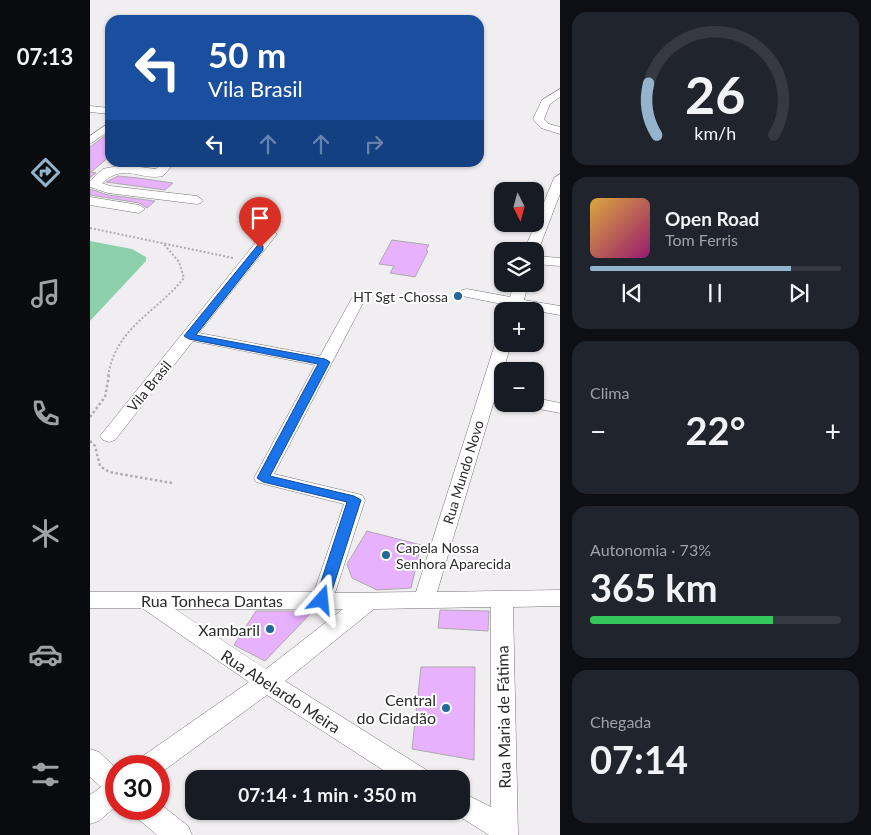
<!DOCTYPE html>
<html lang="pt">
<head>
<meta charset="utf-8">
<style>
	body { margin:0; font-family:Lato,sans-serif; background:#20242c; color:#f1f3f6; height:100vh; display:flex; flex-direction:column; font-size:19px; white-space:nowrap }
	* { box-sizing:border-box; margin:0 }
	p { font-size:16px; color:#9ea1a6 }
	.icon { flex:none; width:28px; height:28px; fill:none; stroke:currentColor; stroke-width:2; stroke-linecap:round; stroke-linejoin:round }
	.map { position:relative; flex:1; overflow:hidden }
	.sheet { display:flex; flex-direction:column; gap:12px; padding:12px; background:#0d0f14; width:311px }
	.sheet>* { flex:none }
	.banner { position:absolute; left:15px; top:15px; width:379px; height:152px; border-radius:15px; box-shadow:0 1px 4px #0004; background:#1a4fa0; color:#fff; overflow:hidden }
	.needle { width:32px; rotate:174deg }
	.buttons { position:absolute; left:404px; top:182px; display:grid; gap:10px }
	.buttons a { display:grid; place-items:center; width:50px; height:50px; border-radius:10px; background:#171b24; box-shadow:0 1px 4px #0004; font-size:25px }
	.speed { position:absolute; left:15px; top:755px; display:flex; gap:10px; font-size:25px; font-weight:700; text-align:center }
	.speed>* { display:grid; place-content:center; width:65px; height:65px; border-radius:50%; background:#171b24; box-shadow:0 1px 4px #0004; line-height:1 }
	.speed .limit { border:8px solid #d22; background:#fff; color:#111 }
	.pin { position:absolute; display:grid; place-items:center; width:42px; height:42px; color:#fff; margin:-51px -21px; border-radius:50% 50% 50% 0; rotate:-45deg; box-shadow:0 0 5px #0007 }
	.pin .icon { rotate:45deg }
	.me { position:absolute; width:55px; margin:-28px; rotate:18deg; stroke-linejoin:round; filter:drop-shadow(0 0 4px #0008) }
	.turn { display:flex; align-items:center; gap:18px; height:105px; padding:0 20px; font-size:22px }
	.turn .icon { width:65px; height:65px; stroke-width:2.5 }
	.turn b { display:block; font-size:35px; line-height:42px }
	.lanes { display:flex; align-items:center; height:48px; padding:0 20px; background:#0003; justify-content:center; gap:25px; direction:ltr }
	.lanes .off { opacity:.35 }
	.big { font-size:38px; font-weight:700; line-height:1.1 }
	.sheet .card { flex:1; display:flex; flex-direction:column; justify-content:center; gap:8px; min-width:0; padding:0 18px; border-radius:15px; background:#20242c }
	.sheet .dial { align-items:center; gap:0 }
	.dial svg { height:130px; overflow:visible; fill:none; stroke:#363941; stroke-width:7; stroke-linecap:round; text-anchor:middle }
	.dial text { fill:#f1f3f6; stroke:none }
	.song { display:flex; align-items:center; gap:15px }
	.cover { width:60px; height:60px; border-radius:8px; background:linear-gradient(135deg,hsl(40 70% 55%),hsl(320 70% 35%)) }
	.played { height:5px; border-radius:2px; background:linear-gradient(90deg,#94b4ce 80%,#363941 80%) }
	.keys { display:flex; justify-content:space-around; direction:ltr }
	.heat { display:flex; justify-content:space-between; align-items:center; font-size:28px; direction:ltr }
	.charge { height:8px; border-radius:4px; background:linear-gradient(90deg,#34c759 73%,#363941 0) }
	.trip { position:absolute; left:95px; top:770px; width:285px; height:50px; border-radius:15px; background:#171b24; box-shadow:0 1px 4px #0004; font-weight:700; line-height:50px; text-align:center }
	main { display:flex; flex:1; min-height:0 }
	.tabs { display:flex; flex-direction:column; width:90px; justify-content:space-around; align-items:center; background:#090b0e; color:#9ea1a6 }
	.tabs .icon { width:35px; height:35px }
	.tabs .selected { color:#94b4ce }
	.tabs b { font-size:22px; color:#f1f3f6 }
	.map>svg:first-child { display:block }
	.green { fill:#8bd0ab }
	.building { fill:#e7b1fd; stroke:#acaaad }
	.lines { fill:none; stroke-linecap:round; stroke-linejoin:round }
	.minor-casing { stroke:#757376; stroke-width:1 }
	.path-far1 { stroke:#aeacaf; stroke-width:2; stroke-dasharray:2 2; stroke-linecap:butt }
	.path { stroke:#aeacaf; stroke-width:2.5; stroke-dasharray:2.5 2.5; stroke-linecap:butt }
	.minor { fill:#fff; fill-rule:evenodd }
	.route { fill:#1a73e8; stroke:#114b97 }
	.poi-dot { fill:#23689d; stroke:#fff; stroke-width:2 }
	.labels { text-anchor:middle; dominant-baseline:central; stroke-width:4; stroke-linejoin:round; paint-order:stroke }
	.poi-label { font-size:14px; fill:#2b2b2c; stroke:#fff; text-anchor:end }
	.street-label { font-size:14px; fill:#2b2b2c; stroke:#fff }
	.near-street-label { font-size:16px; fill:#2b2b2c; stroke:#fff }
	.near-poi-label { font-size:16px; fill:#2b2b2c; stroke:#fff; text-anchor:end }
</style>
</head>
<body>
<main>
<nav class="tabs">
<b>07:13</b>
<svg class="icon selected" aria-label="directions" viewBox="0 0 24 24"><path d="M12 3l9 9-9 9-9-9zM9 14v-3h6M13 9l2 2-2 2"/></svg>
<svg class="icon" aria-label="music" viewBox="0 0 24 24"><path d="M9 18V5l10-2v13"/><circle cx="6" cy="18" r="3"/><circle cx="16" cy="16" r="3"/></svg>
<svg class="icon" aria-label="phone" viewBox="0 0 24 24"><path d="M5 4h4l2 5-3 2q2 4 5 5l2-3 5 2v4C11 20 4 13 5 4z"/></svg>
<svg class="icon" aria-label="climate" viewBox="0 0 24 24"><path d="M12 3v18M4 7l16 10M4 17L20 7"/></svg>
<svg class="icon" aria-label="car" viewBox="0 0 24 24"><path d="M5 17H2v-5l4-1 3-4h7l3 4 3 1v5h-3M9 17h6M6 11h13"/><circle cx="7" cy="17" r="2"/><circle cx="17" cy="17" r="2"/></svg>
<svg class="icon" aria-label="filters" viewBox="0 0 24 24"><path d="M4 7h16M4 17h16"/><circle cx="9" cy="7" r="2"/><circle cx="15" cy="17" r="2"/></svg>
</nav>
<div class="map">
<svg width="470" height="835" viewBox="0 0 470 835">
	<rect width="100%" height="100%" fill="#f1eef2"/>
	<path class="green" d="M 0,241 L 42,249 L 56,257 L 56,261 L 0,321 Z"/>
	<g class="building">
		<path d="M 20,132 L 20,156 L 1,172 L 6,173 L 0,178 L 0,147 Z"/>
		<path d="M 28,176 L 48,178 L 83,183 L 75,190 L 16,182 Z"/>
		<path d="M 0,189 L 18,195 L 65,201 L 57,208 L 49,203 L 0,195 Z"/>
		<path d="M 302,240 L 339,245 L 336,250 L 338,251 L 325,277 L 300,273 L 304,266 L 289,264 Z"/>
		<path d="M 277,531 L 331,545 L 321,588 L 287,590 L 262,578 L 257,564 Z"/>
		<path d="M 350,610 L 399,611 L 398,631 L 348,628 Z"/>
		<path d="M 166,611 L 199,611 L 221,613 L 175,661 L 144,645 Z"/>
		<path d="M 331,667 L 385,667 L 384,760 L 322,749 Z"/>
	</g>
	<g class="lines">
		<defs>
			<g id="minor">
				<path d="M 470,89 L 470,97 L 460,104 L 454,119 L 459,124 L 470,127 L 470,134 L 451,128 L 443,119 L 452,100 Z"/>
				<path d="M 0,106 L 20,108 L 20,114 L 0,112 Z"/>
				<path d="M 20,122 L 20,130 L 0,144 L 0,136 Z"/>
				<path d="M 73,162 L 85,162 L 73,176 C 50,181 35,162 12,183 L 20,186 L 107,196 L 113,200 L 111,203 L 107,204 L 18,193 L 0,187 L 0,181 L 13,169 L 17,168 L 34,165 L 66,169 Z"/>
				<path d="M 470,174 L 470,194 L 448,251 L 445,254 L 445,251 L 434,251 L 464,178 Z"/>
				<path d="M 0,197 L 49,205 L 55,209 L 49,213 L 0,205 Z"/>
				<path d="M 180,230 L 187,234 L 109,333 L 230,356 L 262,298 L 272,298 L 274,301 L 184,474 L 272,495 L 275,500 L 245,593 L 326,592 L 405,344 L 407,341 L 412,339 L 412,344 L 421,344 L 347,592 L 470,590 L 470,606 L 423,607 L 428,835 L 399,835 L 361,811 L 371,811 L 371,792 L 401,807 L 401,607 L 284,609 L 195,681 L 338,771 L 342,779 L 307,779 L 177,695 L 69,774 L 69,766 L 46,766 L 50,758 L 159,682 L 52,608 L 0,608 L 0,592 L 224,592 L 254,504 L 166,482 L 164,478 L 225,365 L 103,341 L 25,440 L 19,442 L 13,440 L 10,436 L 175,231 ZM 85,609 L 253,609 L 176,669 Z"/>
				<path d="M 445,256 L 470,258 L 470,266 L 445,264 Z"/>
				<path d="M 424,284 L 438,284 L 434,300 L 470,306 L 470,315 L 431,308 L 430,311 L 416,311 L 417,305 L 372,296 L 370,293 L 372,290 L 377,289 L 420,297 Z"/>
				<path d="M 445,398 L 470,403 L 470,413 L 439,407 L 437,404 L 445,404 Z"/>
				<path d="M 0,749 L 9,752 L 26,768 L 26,806 L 9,821 L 0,824 L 0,795 L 11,787 L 0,777 Z"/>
				<path d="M 69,803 L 98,826 L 102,835 L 67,835 L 47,818 L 43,809 L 69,809 Z"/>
			</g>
		</defs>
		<use href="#minor" class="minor-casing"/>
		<g class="path-far1">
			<path d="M 0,228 L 143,258"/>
			<path d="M 18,376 C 26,327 66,313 94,278 L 89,262 L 73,243"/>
		</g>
		<g class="path">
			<path d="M 0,417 L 15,397 L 19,375"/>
			<path d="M 0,441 L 5,446 L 10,466 L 19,472 L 82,483"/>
		</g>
		<use href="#minor" class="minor"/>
	</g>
	<path class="route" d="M 170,245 L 173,246 L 173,250 L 106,335 L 235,359 L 240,362 L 180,476 L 264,496 L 271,500 L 239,600 L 237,604 L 232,605 L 227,604 L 225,600 L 257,502 L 173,482 L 167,478 L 228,364 L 99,339 L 94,336 L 167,246 Z"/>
	<g class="poi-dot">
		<circle cx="368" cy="296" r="5"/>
		<circle cx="296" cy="555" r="5"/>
		<circle cx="180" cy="629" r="5"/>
		<circle cx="356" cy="708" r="5"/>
	</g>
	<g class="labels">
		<g class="poi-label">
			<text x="358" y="296">HT Sgt -Chossa</text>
			<text x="306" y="547" text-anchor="start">Capela Nossa<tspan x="306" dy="16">Senhora Aparecida</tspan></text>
		</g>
		<g class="street-label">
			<text transform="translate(59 386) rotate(-51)">Vila Brasil</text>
			<text transform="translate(373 472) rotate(-73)">Rua Mundo Novo</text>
		</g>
		<g class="near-street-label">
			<text x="122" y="600">Rua Tonheca Dantas</text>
			<text transform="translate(191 691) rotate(33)">Rua Abelardo Meira</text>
			<text transform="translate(413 717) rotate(-91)">Rua Maria de Fátima</text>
		</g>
		<g class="near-poi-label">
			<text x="170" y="629">Xambaril</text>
			<text x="346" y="699">Central<tspan x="346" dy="18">do Cidadão</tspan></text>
		</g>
	</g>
</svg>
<div class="buttons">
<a><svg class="needle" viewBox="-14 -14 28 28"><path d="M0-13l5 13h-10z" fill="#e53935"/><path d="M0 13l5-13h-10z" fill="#9ea1a6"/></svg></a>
<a><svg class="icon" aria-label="layers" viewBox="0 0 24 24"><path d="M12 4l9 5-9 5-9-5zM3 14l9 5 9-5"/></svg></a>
<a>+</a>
<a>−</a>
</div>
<div class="speed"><div class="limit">30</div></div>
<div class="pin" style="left:170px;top:248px;background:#d93025"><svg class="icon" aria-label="arrive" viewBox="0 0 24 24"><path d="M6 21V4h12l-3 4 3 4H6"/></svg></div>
<svg class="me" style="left:232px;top:600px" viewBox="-20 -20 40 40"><path d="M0-17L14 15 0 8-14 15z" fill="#1a73e8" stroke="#fff" stroke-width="4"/></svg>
<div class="trip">07:14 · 1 min · 350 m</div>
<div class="banner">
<div class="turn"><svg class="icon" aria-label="left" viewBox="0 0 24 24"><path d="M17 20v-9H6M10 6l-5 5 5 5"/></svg><div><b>50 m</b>Vila Brasil</div></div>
<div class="lanes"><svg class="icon" aria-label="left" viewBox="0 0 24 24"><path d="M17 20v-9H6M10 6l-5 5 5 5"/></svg><svg class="icon off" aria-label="ahead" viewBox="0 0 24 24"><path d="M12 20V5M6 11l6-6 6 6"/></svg><svg class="icon off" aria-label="ahead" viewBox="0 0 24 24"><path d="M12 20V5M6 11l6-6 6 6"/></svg><svg class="icon off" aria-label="right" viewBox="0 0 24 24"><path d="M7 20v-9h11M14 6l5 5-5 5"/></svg></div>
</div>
</div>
<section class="sheet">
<div class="card dial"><svg viewBox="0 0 100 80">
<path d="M14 69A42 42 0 1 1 86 69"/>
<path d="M14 69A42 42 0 0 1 9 37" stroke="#94b4ce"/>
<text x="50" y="56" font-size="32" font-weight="700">26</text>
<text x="50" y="72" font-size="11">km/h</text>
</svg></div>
<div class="card">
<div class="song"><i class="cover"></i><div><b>Open Road</b><p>Tom Ferris</p></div></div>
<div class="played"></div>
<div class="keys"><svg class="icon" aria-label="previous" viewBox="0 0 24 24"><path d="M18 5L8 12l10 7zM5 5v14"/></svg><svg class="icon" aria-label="pause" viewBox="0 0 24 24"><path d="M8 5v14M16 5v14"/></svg><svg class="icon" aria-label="next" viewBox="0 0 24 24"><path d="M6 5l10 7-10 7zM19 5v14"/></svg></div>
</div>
<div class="card"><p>Clima</p>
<div class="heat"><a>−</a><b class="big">22°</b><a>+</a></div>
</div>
<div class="card"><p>Autonomia · 73%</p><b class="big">365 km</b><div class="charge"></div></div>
<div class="card"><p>Chegada</p><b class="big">07:14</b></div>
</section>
</main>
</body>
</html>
